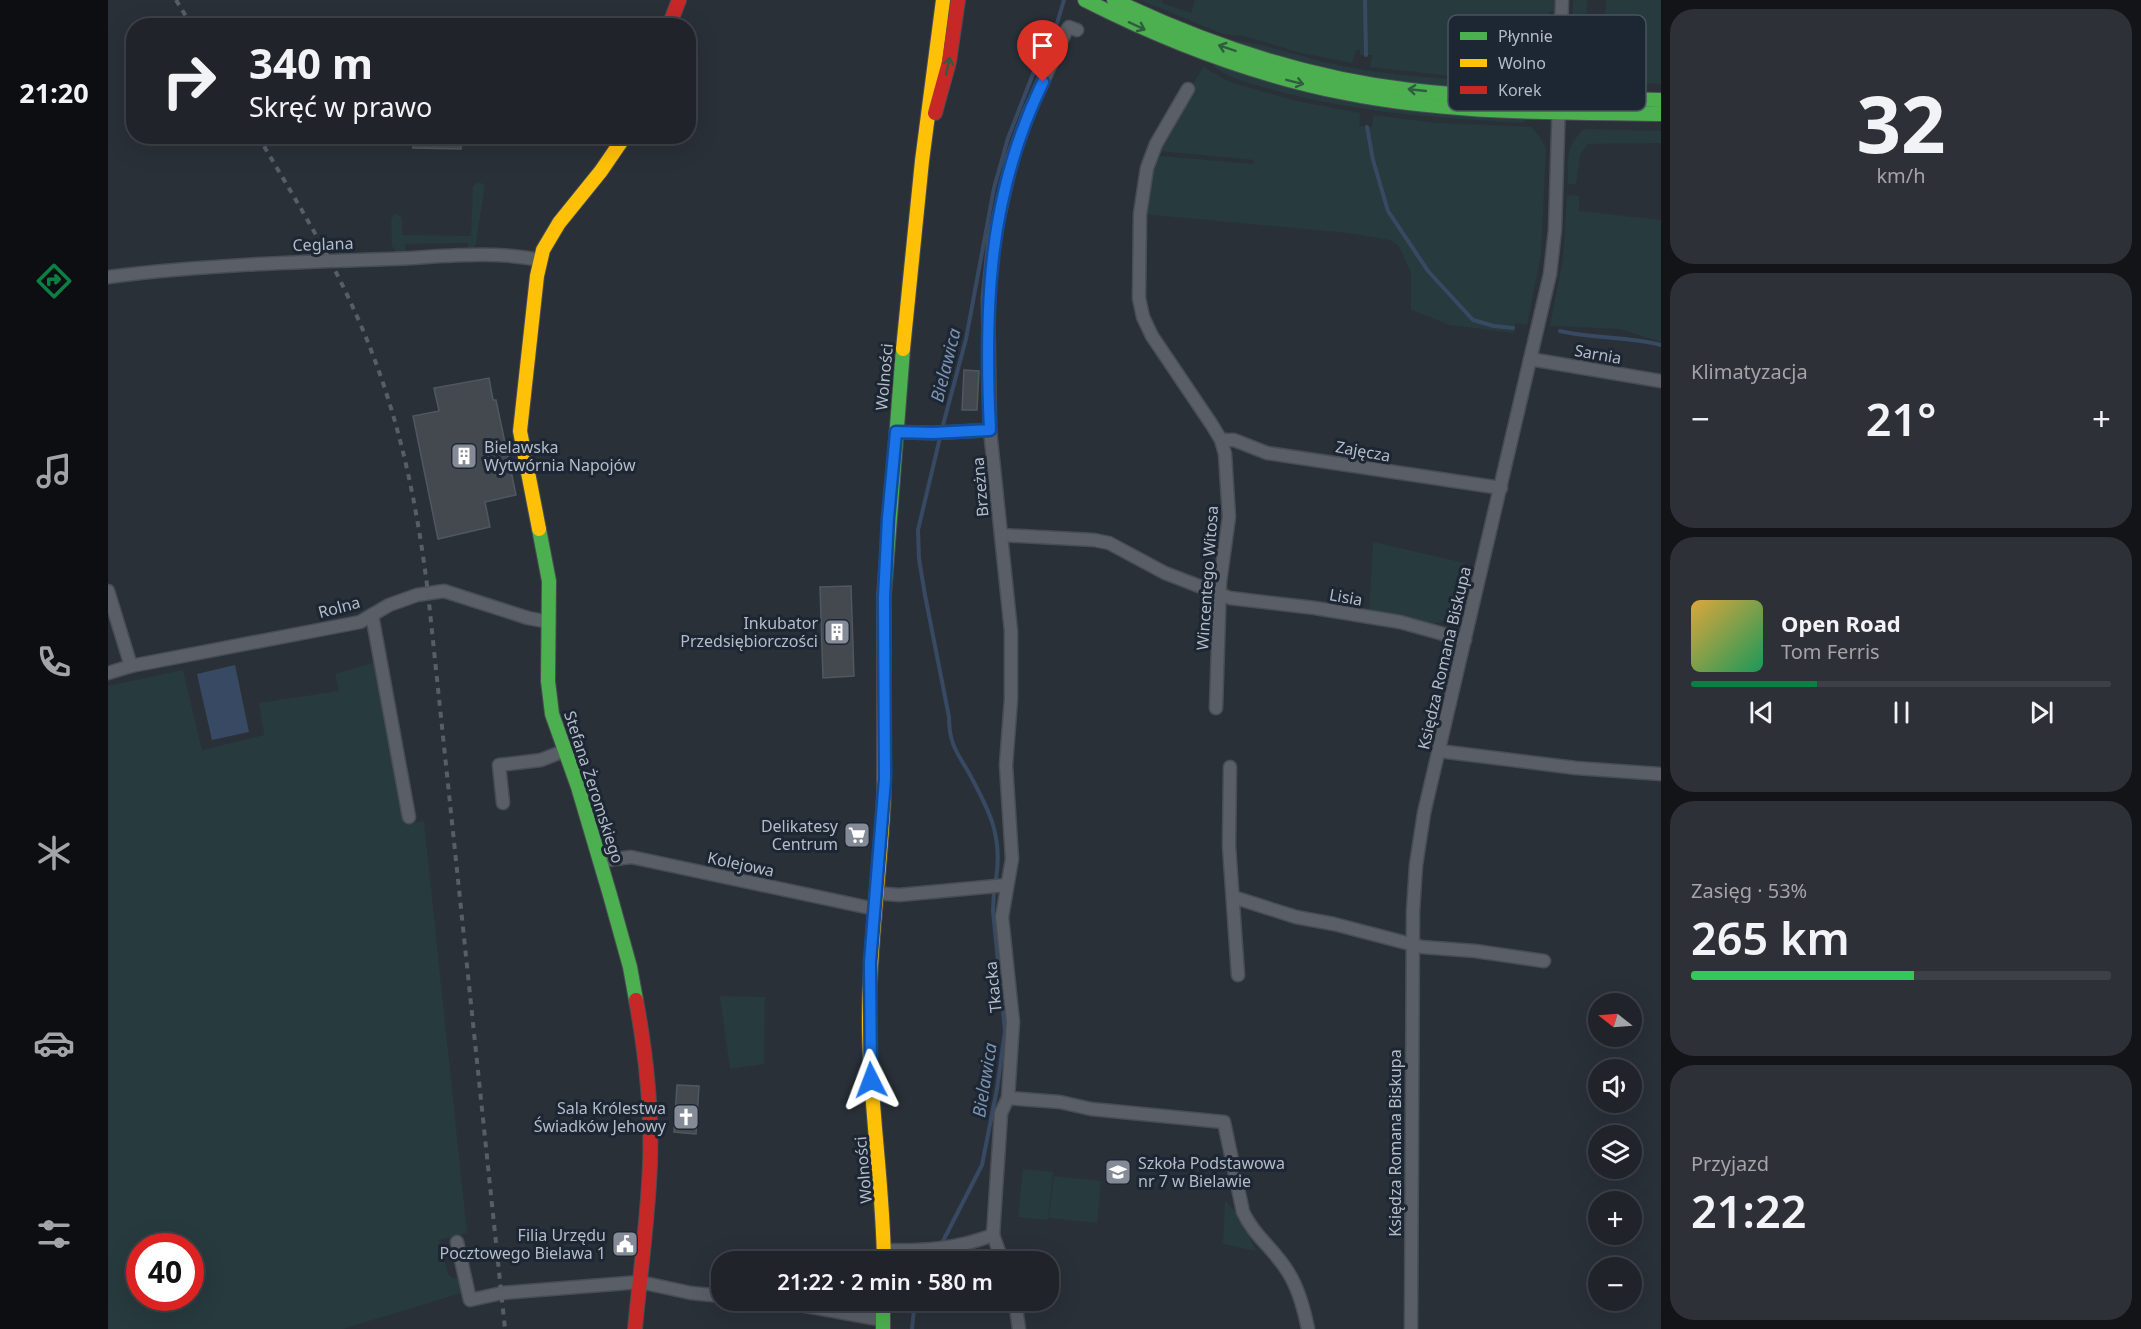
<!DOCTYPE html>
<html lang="pl">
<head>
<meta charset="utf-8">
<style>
	body { margin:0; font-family:"Noto Sans",sans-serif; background:#2d3036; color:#f1f3f6; height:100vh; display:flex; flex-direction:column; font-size:22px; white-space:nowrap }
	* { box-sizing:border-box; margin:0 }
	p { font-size:20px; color:#a2a4a8 }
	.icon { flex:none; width:33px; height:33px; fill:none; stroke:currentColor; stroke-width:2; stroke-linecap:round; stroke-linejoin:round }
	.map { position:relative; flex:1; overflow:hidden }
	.sheet { display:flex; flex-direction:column; gap:9px; padding:9px; background:#121417; width:480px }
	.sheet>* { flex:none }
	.hud { position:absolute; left:18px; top:18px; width:570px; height:126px; border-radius:24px; box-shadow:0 6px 24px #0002,0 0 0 2px #3d4147; background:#20242a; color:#f1f3f6; overflow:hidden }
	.needle { width:39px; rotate:287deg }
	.fabs { position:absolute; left:1480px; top:993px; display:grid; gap:12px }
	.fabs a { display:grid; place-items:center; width:54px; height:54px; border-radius:50%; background:#20242a; box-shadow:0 6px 24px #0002,0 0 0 2px #3d4147; font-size:30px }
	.speed { position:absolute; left:18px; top:1233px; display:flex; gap:12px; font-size:30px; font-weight:700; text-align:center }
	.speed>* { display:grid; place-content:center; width:78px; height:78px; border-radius:50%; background:#20242a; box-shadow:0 6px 24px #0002,0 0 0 2px #3d4147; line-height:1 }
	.speed .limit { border:9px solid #d22; background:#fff; color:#111 }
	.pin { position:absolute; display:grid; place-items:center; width:51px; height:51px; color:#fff; margin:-62px -26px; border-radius:50% 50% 50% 0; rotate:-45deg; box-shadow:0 0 6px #0007 }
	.pin .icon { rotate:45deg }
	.me { position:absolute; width:66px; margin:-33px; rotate:357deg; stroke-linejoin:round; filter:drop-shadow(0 0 4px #0008) }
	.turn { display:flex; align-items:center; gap:21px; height:126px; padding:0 24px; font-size:27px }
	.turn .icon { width:78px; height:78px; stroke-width:2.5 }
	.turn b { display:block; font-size:42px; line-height:51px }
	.big { font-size:45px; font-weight:600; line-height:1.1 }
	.sheet .card { flex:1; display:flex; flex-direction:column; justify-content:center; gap:9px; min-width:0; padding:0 21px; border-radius:24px; background:#2d3036 }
	.sheet .dial { align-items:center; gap:0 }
	.dial b { font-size:78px; line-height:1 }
	.song { display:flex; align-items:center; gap:18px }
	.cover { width:72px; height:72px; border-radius:9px; background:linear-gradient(135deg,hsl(40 70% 55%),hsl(150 70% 35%)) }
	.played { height:6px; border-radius:3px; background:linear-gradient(90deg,#0b8043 30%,#3d4147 30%) }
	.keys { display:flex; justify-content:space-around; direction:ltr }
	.heat { display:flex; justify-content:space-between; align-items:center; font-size:33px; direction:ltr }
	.charge { height:9px; border-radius:4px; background:linear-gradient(90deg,#34c759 53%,#3d4147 0) }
	.trip { position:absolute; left:603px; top:1251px; width:348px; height:60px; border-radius:24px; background:#20242a; box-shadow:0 6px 24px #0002,0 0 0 2px #3d4147; font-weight:600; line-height:60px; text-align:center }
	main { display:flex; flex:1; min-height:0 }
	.dock { display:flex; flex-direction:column; width:108px; justify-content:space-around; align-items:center; background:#0d0e11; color:#a2a4a8 }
	.dock .icon { width:42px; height:42px }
	.dock .on { color:#0b8043 }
	.dock b { font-size:27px; color:#f1f3f6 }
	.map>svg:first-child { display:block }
	.green { fill:#273a3e; fill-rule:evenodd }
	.water { fill:#384963 }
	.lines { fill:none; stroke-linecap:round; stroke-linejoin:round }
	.stream { stroke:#384963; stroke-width:4 }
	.building { fill:#444950; stroke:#52575f; stroke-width:1.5 }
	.street-casing { stroke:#484c53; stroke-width:15 }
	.fast-casing { stroke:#484c53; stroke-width:16 }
	.slow-casing { stroke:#484c53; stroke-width:16 }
	.jam-casing { stroke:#484c53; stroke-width:16 }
	.street { stroke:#5a5e66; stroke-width:12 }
	.fast { stroke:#4caf50; stroke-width:14 }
	.slow { stroke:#ffc107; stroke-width:14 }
	.jam { stroke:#c62828; stroke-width:14 }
	.rail { stroke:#595d64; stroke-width:4; stroke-dasharray:6 6; stroke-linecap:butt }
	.oneway { stroke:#305d3f }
	.route-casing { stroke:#114b97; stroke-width:15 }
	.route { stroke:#1a73e8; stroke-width:10 }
	.labels { text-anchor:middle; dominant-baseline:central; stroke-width:6; stroke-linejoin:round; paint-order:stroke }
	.street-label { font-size:16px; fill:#b4bcc9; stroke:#1d2633 }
	.poi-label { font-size:16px; fill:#b4bcc9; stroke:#1d2633; text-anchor:end }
	.water-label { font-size:18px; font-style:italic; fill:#7c92b1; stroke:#1d2633 }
	.key { fill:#1d2633; stroke:#4a5360; stroke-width:1.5 }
	.key-label { font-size:16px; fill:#b4bcc9 }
</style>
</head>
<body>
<main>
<nav class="dock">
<b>21:20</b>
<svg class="icon on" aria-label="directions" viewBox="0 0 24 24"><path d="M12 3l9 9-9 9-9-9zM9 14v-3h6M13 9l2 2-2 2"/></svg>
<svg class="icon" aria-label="music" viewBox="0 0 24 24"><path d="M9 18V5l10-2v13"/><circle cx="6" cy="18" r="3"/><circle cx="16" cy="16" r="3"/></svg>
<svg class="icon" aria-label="phone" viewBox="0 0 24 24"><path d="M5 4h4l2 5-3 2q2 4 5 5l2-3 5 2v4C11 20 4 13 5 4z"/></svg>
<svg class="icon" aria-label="climate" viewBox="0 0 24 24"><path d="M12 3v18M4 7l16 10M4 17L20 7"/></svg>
<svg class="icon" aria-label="car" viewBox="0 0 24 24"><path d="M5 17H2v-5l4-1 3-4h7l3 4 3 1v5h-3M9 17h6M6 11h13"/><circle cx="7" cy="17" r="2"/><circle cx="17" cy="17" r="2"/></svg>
<svg class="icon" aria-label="filters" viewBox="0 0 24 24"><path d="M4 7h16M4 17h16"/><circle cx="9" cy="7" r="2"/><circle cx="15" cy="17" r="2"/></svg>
</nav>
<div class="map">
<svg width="1553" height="1329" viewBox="0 0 1553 1329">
	<rect width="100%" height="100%" fill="#2a3038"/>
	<g class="green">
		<path d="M 1032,0 L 1054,0 L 1054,3 L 1083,13 L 1087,0 L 1446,0 L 1446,11 L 1441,12 L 1440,65 L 1425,80 L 1344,76 L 1262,67 L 1264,55 L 1252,55 L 1252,50 L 1248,50 L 1244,63 L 1193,53 L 1136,36 L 1115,34 Z"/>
		<path d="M 1465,0 L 1479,0 L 1478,37 L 1496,38 L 1498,0 L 1553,0 L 1553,84 L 1478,81 L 1463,66 Z"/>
		<path d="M 1114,39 C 1150,41 1185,55 1220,63 C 1285,77 1350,80 1415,84 L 1417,90 C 1367,87 1316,86 1266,78 C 1214,69 1164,54 1114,39 Z"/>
		<path d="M 1105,65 L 1417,117 L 1417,121 L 1415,123 C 1327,118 1240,112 1155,87 C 1138,82 1118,78 1105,65 Z"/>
		<path d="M 1095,67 L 1120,81 L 1142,88 L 1189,101 L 1252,113 L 1251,126 L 1264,127 L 1265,115 L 1328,123 L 1423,127 L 1432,137 L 1438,149 L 1433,254 L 1419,325 L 1408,323 L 1406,333 L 1342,325 L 1303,310 L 1303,272 L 1290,245 L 1282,240 L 1239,233 L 1035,214 L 1036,200 L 1048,159 L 1053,156 L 1146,164 L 1146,160 L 1051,151 L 1054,137 Z"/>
		<path d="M 1476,129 L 1553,131 L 1553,143 L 1480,144 L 1472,155 L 1468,184 L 1460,184 C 1460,158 1457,147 1476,129 Z"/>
		<path d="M 371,182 L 377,185 L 368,243 L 365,249 L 361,251 L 360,243 L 297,244 L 297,252 L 289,252 L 284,246 L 283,219 L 287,214 L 291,215 L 294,218 L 294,235 L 363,236 L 365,186 Z"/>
		<path d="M 1459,195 L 1471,196 L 1471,211 L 1553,220 L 1553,342 L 1512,329 L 1442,326 L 1455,259 Z"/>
		<path d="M 1265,542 L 1357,563 C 1354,581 1351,622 1327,623 L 1261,613 Z"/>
		<path d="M 268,662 L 296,824 L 316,821 L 359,1233 L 331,1240 L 340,1274 L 346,1279 L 350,1278 L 353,1293 L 235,1329 L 0,1329 L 0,686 L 75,670 L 94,750 L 156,735 L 151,703 L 231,691 L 227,674 ZM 32,1246 L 82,1246 L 82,1298 L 32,1298 Z"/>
		<path d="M 612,996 L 657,997 L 656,1064 L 622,1069 Z"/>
		<path d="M 915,1169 L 945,1172 L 940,1220 L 910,1217 Z"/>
		<path d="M 946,1176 L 993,1181 L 989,1223 L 941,1218 Z"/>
		<path d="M 1117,1201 L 1132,1217 L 1148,1251 L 1115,1244 Z"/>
	</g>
	<path class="water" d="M 127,665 L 141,732 L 104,740 L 89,674 Z"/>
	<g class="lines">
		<g class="stream">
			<path d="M 1257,0 L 1258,55"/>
			<path d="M 1259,127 L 1265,160 L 1280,211 L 1320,271 L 1365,320 L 1386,326 L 1405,328"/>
			<path d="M 1452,331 C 1485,339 1520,336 1553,345"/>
			<path d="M 888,879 C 895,836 881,810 861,773 C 848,751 841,743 841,717 L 817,595 L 811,559 L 810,530 L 835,425 L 858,339 L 886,188 L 900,138 L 925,74 L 948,27 L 956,0"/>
			<path d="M 833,1245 L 874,1165 L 889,1089 L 897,1031 L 885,911 L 886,891"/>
			<path d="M 824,1262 L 830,1252"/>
			<path d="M 804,1329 L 807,1300"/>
		</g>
	</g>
	<g class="building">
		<path d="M 305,136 L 353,136 L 353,149 L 305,148 Z"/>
		<path d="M 856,370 L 871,371 L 869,410 L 854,410 Z"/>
		<path d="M 381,378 L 385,400 L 388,400 L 408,495 L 377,502 L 382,527 L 330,539 L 305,416 L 331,411 L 326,388 Z"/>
		<path d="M 743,586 L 746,676 L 715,678 L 712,587 Z"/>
		<path d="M 569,1085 L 591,1086 L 588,1134 L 566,1132 Z"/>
	</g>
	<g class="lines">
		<defs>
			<g id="street">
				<path d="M 1080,89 L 1048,144 L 1039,168 L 1032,214 L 1031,298 L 1035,317 L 1044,336 L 1104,425 L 1113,440 L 1117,454 L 1121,517 L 1112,582 L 1108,708"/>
				<path d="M 0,277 C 94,265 187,262 282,259 C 331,257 384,250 432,260"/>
				<path d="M 1422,359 L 1553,381"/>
				<path d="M 788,432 L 825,433 L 882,430"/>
				<path d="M 1113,440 L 1126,440 L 1159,453 L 1393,488"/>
				<path d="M 893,535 L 986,540 L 1001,543 L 1057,573 L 1122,598 L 1207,608 L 1292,622 L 1357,640"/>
				<path d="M 0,591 L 23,666"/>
				<path d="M 264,615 L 301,817"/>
				<path d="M 0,673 L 23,666 L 252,622 L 281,605 L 309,595 L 336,591 L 420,618 L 441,622"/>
				<path d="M 1331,751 L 1468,768 L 1553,774"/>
				<path d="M 1122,767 L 1121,846 L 1130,975"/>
				<path d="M 395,803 L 391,765 L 433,760 L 456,751"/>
				<path d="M 492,861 L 523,857 L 767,909"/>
				<path d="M 768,893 L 791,895 L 899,885"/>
				<path d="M 1125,897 L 1188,917 L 1226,924 L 1314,947 L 1367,951 L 1436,961"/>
				<path d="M 900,1098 L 952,1102 L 983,1109 L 1116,1122 L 1135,1212 C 1146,1236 1167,1250 1180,1272 C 1191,1289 1196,1309 1200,1329"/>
				<path d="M 349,1242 L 362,1300 L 394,1293 L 532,1282 L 583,1293 L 614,1296"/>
				<path d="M 776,1250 C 815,1251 849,1249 885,1235"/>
				<path d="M 895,1262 L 885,1235 L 892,1129 L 893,1113 L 900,1098 L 905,1022 L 894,917 L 904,859 L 898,765 L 903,699 L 903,631 L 882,430 L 880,298 L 886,238 L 904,159 L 921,112 L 958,31 L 961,27 L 969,30"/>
				<path d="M 665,1300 L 775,1320"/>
				<path d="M 907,1300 L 911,1329"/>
				<path d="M 1303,1329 L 1305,911 L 1308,865 L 1316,813 L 1442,274 L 1447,230 L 1454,0"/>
			</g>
			<g id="fast">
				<path d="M 977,0 C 1060,42 1145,75 1237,93 C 1340,114 1448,112 1553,114"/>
				<path d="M 1006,0 C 1100,45 1198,78 1302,90 C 1385,100 1469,98 1553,100"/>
				<path d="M 431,529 L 441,581 L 440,681 L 444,714 L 470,787 L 502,895 L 522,967 L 528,1000"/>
				<path d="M 776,793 L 776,595 L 795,349"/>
				<path d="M 775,1300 L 775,1329"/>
			</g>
			<g id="slow">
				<path d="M 795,349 L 814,161 L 835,0"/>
				<path d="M 431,529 L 412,431 L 429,276 L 435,250 L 451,223 L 493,171 L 517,136"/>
				<path d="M 776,1262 C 775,1181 761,1101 761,1020 C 761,944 773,869 776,793"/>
			</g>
			<g id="jam">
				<path d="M 561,26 L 571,0"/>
				<path d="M 827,113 L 841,62 L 850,0"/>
				<path d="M 527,1329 C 532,1274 540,1219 542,1164 C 544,1109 538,1054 528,1000"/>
			</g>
		</defs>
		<use href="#street" class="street-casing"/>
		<use href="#fast" class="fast-casing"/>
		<use href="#slow" class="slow-casing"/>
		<use href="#jam" class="jam-casing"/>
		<use href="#street" class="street"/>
		<use href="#fast" class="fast"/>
		<use href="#slow" class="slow"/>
		<use href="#jam" class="jam"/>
		<g class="rail">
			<path d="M 68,0 L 84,26"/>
			<path d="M 150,136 C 184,194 220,251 247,312 C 288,402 308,495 320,593 L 397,1329"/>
		</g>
	</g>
	<defs><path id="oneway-shaft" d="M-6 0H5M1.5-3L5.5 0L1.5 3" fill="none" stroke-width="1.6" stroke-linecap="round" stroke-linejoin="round" transform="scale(1.5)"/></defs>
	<g class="oneway">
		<use href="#oneway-shaft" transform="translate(1029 26) rotate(25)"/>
		<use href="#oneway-shaft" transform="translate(1119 48) rotate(-161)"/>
		<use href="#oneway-shaft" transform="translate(840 66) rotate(-77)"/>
		<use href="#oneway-shaft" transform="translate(1187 82) rotate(14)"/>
		<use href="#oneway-shaft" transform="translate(1309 90) rotate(-174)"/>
	</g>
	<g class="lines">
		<defs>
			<path id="route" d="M 763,1080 L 762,962 L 777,779 L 776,598 L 780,518 L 788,432 L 825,433 L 882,430 C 876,306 880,195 935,82"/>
		</defs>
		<use href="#route" class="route-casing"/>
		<use href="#route" class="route"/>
	</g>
	<defs>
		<symbol id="building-square" viewBox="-11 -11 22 22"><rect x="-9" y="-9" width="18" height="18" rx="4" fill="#848b96" stroke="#1d2633"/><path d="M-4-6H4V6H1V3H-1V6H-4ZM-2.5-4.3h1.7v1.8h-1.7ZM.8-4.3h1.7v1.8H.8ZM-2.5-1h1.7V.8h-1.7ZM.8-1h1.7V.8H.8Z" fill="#fff"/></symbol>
		<symbol id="supermarket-square" viewBox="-11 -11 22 22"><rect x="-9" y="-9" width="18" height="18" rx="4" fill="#848b96" stroke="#1d2633"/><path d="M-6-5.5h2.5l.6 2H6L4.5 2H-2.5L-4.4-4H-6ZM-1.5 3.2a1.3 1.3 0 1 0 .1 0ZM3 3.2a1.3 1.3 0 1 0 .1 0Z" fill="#fff"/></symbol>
		<symbol id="church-square" viewBox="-11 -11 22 22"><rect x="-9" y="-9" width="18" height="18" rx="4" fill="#848b96" stroke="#1d2633"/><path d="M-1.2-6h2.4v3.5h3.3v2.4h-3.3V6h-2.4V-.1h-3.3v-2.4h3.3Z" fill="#fff"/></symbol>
		<symbol id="school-square" viewBox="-11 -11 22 22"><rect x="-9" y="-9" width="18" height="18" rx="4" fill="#848b96" stroke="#1d2633"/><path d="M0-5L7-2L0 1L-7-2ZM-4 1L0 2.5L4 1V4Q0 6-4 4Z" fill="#fff"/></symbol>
		<symbol id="civic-square" viewBox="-11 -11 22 22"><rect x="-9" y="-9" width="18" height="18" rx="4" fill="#848b96" stroke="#1d2633"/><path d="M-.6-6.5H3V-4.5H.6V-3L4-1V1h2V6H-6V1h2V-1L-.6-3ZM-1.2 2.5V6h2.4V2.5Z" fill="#fff"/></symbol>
	</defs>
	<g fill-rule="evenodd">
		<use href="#building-square" x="341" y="441" width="30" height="30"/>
		<use href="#building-square" x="714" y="617" width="30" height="30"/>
		<use href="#supermarket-square" x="734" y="820" width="30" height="30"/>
		<use href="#church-square" x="563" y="1102" width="30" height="30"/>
		<use href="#school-square" x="995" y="1157" width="30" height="30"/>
		<use href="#civic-square" x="502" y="1229" width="30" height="30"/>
	</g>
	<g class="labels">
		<g class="street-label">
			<text transform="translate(215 244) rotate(-2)">Ceglana</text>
			<text transform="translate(1490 354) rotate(10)">Sarnia</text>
			<text transform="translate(776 377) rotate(-85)">Wolności</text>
			<text transform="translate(1255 451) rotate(10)">Zajęcza</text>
			<text transform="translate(872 487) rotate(-95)">Brzeżna</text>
			<text transform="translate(1099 578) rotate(-86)">Wincentego Witosa</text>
			<text transform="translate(1238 597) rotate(10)">Lisia</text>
			<text transform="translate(231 607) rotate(-15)">Rolna</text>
			<text transform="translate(1336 658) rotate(-77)">Księdza Romana Biskupa</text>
			<text transform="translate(486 787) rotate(72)">Stefana Żeromskiego</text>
			<text transform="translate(633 864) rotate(12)">Kolejowa</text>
			<text transform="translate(885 987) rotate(-96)">Tkacka</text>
			<text transform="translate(1287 1143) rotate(-90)">Księdza Romana Biskupa</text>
			<text transform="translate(755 1170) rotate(-95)">Wolności</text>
		</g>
		<g class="poi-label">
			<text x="376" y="447" text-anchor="start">Bielawska<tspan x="376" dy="18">Wytwórnia Napojów</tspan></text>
			<text x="710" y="623">Inkubator<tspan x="710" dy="18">Przedsiębiorczości</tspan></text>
			<text x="730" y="826">Delikatesy<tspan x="730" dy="18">Centrum</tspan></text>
			<text x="558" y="1108">Sala Królestwa<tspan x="558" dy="18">Świadków Jehowy</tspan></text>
			<text x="1030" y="1163" text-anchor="start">Szkoła Podstawowa<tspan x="1030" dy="18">nr 7 w Bielawie</tspan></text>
			<text x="498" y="1235">Filia Urzędu<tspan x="498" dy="18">Pocztowego Bielawa 1</tspan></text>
		</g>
		<g class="water-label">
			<text transform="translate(837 365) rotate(-76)">Bielawica</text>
			<text transform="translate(876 1080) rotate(-81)">Bielawica</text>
		</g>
	</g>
	<rect x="1340" y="15" width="198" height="96" rx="9" class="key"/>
	<rect x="1352" y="32" width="27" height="8" fill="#4caf50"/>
	<rect x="1352" y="59" width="27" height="8" fill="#ffc107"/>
	<rect x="1352" y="86" width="27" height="8" fill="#c62828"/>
	<g class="key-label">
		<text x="1390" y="42">Płynnie</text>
		<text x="1390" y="69">Wolno</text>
		<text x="1390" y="96">Korek</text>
	</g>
</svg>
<div class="fabs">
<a><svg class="needle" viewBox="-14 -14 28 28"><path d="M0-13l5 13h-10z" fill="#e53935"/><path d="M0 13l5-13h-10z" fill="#a2a4a8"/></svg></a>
<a><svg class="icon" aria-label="sound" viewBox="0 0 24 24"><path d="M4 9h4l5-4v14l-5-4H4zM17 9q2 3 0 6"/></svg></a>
<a><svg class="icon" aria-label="layers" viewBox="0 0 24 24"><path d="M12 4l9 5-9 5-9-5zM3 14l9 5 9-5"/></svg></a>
<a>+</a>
<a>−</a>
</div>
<div class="speed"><div class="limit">40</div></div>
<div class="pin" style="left:935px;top:82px;background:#d93025"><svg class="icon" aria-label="arrive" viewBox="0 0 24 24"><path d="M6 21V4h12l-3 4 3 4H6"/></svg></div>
<svg class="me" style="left:763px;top:1080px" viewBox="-20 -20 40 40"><path d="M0-17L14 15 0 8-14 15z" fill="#1a73e8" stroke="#fff" stroke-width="4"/></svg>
<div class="trip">21:22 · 2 min · 580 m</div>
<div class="hud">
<div class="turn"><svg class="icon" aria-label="right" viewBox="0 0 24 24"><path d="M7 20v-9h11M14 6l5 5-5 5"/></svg><div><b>340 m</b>Skręć w prawo</div></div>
</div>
</div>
<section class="sheet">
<div class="card dial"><b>32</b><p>km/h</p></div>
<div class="card"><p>Klimatyzacja</p>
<div class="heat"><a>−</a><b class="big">21°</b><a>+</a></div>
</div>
<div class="card">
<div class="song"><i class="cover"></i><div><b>Open Road</b><p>Tom Ferris</p></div></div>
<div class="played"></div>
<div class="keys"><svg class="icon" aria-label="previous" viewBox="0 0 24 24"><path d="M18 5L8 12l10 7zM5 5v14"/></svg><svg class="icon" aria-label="pause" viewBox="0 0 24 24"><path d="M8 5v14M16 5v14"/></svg><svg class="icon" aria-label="next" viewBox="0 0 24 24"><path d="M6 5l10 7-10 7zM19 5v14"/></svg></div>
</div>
<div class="card"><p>Zasięg · 53%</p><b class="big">265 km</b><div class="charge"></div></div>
<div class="card"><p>Przyjazd</p><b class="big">21:22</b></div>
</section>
</main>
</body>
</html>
